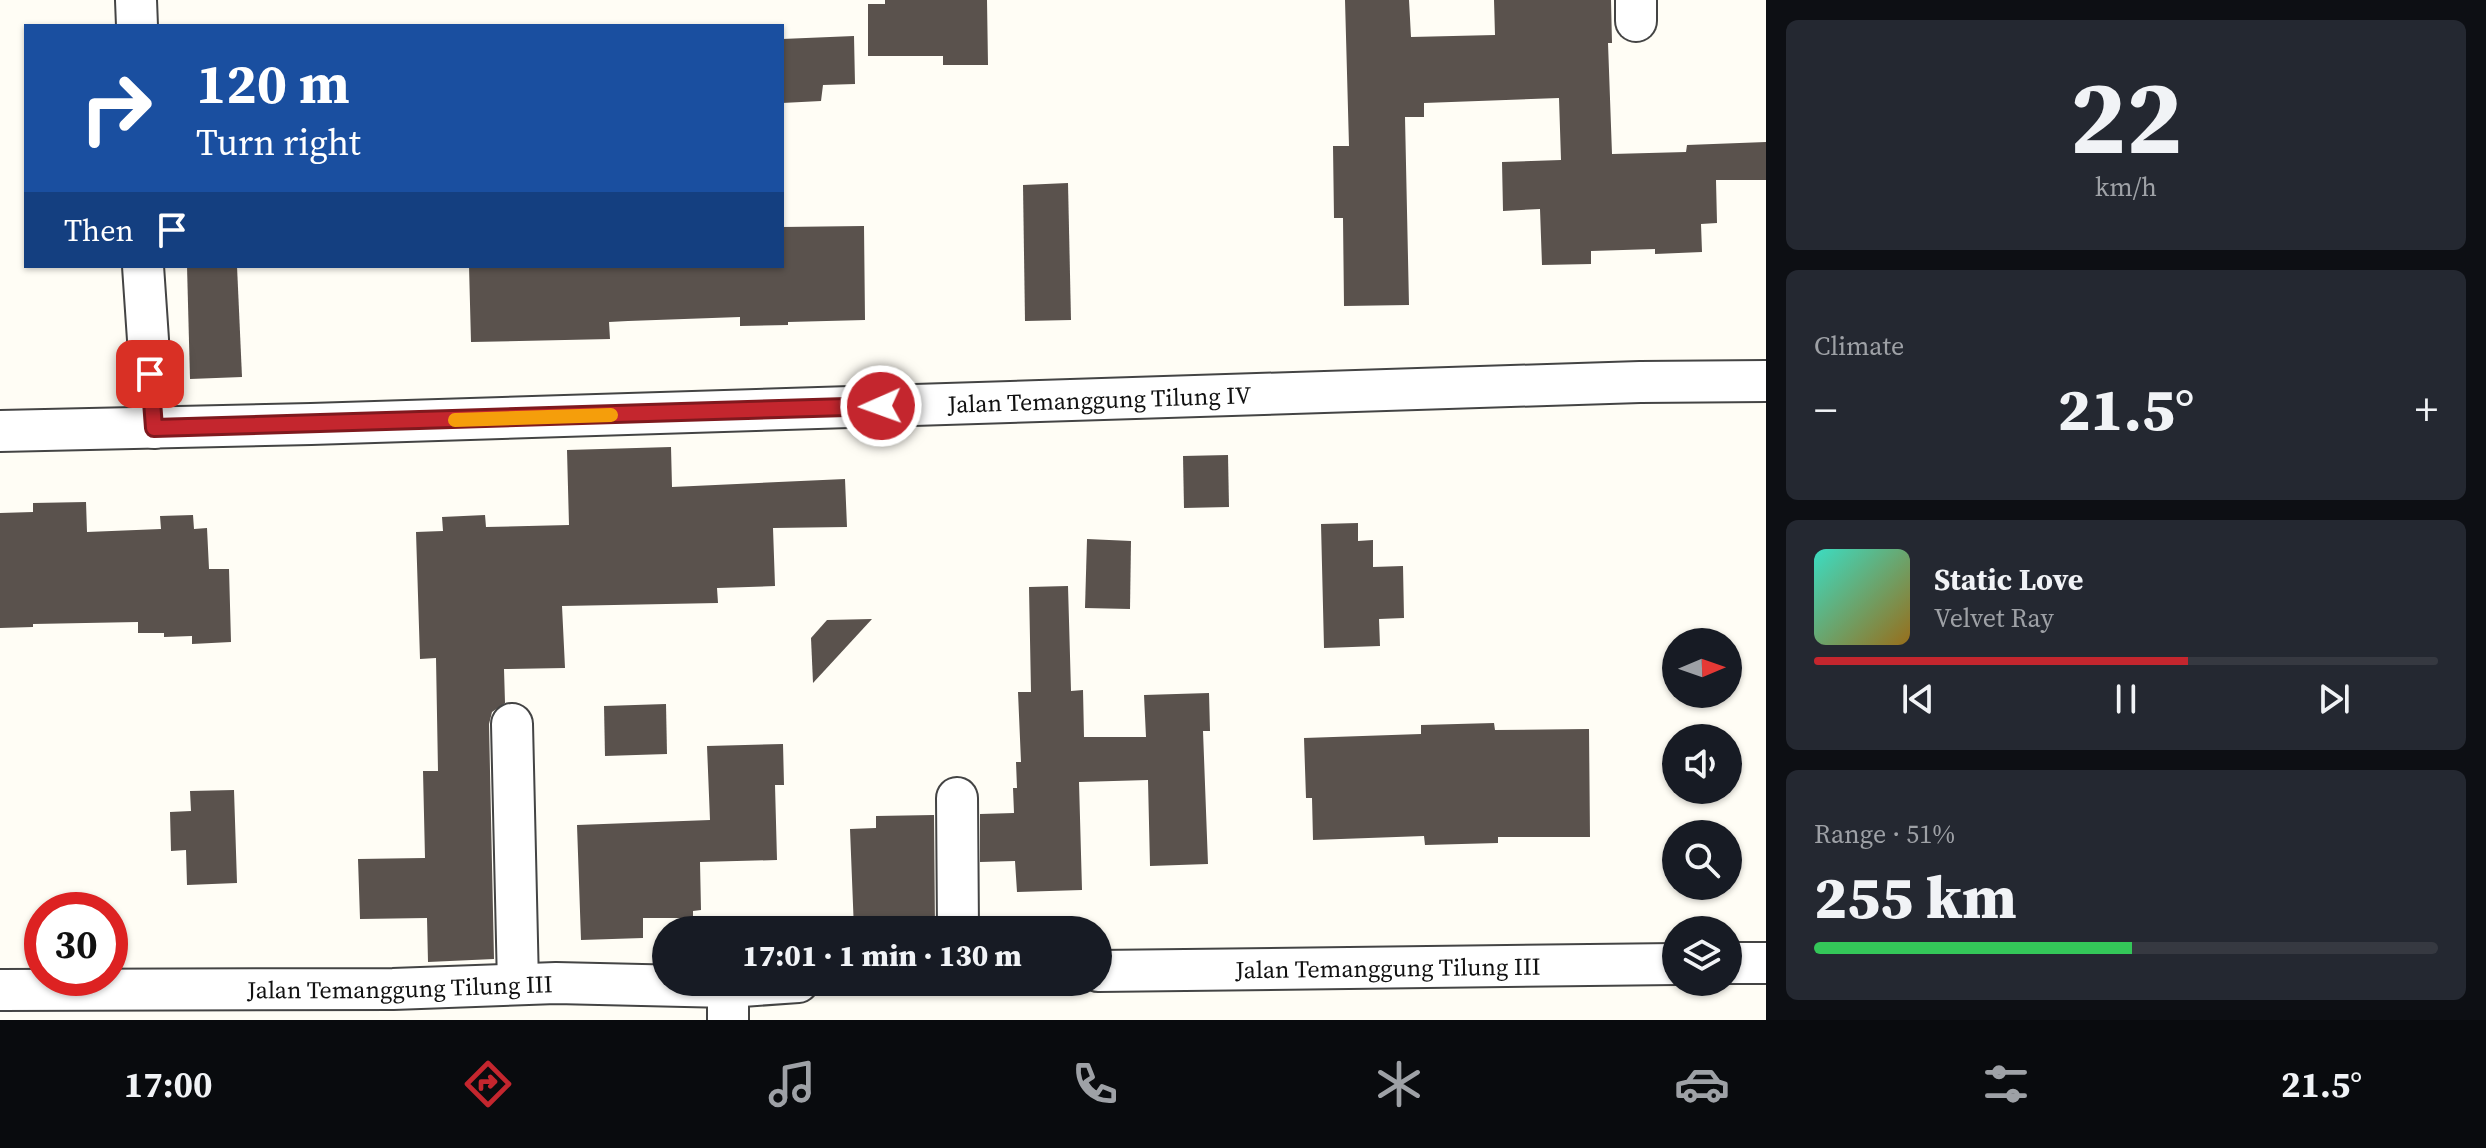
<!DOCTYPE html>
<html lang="en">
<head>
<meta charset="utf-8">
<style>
	body { margin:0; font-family:"Source Serif 4",serif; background:#242831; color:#f1f3f6; height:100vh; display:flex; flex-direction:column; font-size:30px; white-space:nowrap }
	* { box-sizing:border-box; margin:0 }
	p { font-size:26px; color:#9ea1a6 }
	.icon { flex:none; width:44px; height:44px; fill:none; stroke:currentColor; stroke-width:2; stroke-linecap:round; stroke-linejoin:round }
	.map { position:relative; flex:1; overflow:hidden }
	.sheet { display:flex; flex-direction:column; gap:20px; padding:20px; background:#0d0f14; width:720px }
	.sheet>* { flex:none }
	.hud { position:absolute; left:24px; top:24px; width:760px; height:244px; border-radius:0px; box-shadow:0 2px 6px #0004; background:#1a4fa0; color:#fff; overflow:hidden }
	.needle { width:52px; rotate:88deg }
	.fabs { position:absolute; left:1662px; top:628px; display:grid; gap:16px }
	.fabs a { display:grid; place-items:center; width:80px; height:80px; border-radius:50%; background:#171b24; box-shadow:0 2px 6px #0004; font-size:40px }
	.speed { position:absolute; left:24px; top:892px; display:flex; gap:16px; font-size:40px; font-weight:700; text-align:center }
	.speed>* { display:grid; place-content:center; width:104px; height:104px; border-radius:50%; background:#171b24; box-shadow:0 2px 6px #0004; line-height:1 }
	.speed .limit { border:12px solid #d22; background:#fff; color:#111 }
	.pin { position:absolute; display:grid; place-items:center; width:68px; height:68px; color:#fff; margin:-34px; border-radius:16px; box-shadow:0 4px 12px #0006 }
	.me { position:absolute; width:88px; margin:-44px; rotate:268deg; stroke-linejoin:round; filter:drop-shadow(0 0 6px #0008) }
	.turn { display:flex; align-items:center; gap:28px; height:168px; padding:0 40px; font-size:36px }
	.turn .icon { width:104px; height:104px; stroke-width:2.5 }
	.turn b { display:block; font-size:56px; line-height:68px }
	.then { display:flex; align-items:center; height:76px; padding:0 40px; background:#0003; gap:16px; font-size:30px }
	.big { font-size:60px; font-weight:800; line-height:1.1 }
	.sheet .widget { flex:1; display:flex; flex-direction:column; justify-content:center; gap:12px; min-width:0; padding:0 28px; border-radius:12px; background:#242831 }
	.sheet .dial { align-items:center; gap:0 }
	.dial b { font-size:104px; line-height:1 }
	.song { display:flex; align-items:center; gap:24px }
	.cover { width:96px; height:96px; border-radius:12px; background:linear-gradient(135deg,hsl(170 70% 55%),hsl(40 70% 35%)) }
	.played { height:8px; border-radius:4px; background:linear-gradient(90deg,#c4262e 60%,#363941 60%) }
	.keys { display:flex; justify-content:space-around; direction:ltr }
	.heat { display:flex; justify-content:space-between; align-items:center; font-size:44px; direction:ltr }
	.charge { height:12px; border-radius:6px; background:linear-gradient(90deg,#34c759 51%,#363941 0) }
	.trip { position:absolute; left:652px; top:916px; width:460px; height:80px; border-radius:40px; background:#171b24; box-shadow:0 2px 6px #0004; font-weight:800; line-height:80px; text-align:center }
	.tabs { display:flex; height:128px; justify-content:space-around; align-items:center; background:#090b0e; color:#9ea1a6 }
	.tabs .icon { width:56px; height:56px }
	.tabs .current { color:#c4262e }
	.tabs b { font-size:36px; color:#f1f3f6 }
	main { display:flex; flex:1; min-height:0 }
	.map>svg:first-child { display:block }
	.building { fill:#5a524d }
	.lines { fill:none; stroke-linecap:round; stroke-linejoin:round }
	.minor-casing { stroke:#444; stroke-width:44 }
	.minor { stroke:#fff; stroke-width:40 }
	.route-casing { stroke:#7f191e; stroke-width:20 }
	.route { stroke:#c4262e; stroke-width:14 }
	.slow { stroke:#f59e0b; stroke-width:14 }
	.labels { text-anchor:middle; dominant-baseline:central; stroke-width:8; stroke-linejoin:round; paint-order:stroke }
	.street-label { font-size:24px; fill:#111; stroke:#fff }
</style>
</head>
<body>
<main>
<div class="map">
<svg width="1766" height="1020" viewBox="0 0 1766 1020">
	<rect width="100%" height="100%" fill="#fffdf5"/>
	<g class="building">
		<path d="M 885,0 L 987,0 L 988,65 L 943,65 L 943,56 L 868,56 L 868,4 L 885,4 Z"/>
		<path d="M 1345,0 L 1409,0 L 1411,37 L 1495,35 L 1494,0 L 1611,0 L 1612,43 L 1608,43 L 1612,154 L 1686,152 L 1687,145 L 1766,142 L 1766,180 L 1716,180 L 1717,223 L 1701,224 L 1702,252 L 1655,254 L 1655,249 L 1591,251 L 1591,264 L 1542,265 L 1540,209 L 1503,211 L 1502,162 L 1561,160 L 1559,98 L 1424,103 L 1424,117 L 1405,117 L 1409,305 L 1344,306 L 1343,218 L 1334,218 L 1333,146 L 1349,146 Z"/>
		<path d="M 854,36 L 855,84 L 823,85 L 821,101 L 782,103 L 782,39 Z"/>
		<path d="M 1068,183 L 1071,320 L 1025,321 L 1023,185 Z"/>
		<path d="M 864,226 L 865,320 L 788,322 L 788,325 L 740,326 L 740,317 L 628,321 L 609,322 L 610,339 L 471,342 L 469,266 L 782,266 L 782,227 Z"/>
		<path d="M 187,266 L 237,266 L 242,377 L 190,379 Z"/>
		<path d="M 671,447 L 672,487 L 845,479 L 847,527 L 773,528 L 775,586 L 717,588 L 718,603 L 562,606 L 565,668 L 504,669 L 505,703 L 492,712 L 489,724 L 494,959 L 428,962 L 427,918 L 360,919 L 358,859 L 425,858 L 423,771 L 438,771 L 436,658 L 420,659 L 416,532 L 443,531 L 442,517 L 485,515 L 486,527 L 569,525 L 567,450 Z"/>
		<path d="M 1228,455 L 1229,507 L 1184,508 L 1183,456 Z"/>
		<path d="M 86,502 L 87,532 L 161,529 L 160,516 L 193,515 L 194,529 L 207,528 L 209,569 L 229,569 L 231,642 L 192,644 L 192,636 L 164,637 L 164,633 L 138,633 L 138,622 L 33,624 L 33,627 L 0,628 L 0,513 L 33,512 L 33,503 Z"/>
		<path d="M 1358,523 L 1358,541 L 1373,540 L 1373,567 L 1403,566 L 1404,618 L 1379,619 L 1380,646 L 1324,648 L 1321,524 Z"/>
		<path d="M 1087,539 L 1131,541 L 1130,609 L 1085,608 Z"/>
		<path d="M 1068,586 L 1071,691 L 1083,690 L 1084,737 L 1146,737 L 1144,695 L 1209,693 L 1210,731 L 1203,731 L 1208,864 L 1150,866 L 1148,780 L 1079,782 L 1082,890 L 1017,892 L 1015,861 L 980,862 L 980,814 L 1014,813 L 1013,788 L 1017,788 L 1016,762 L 1021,762 L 1018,692 L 1031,692 L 1029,587 Z"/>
		<path d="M 872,619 L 813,683 L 811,638 L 827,620 Z"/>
		<path d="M 666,704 L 667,754 L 605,756 L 604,706 Z"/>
		<path d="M 1494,723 L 1495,730 L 1589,729 L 1590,837 L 1498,837 L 1498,843 L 1425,845 L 1424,836 L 1313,840 L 1312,798 L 1306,798 L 1304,738 L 1421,734 L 1421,725 Z"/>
		<path d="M 783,744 L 784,785 L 775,785 L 777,860 L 700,862 L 701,910 L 693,911 L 693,918 L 643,918 L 643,938 L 581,940 L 577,825 L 710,820 L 707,746 Z"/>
		<path d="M 234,790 L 237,883 L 187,885 L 186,850 L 171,851 L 170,812 L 191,811 L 190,791 Z"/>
		<path d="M 934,815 L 935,930 L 854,930 L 850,829 L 876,828 L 876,816 Z"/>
	</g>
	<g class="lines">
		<defs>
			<g id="minor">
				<path d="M 136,0 L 137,26"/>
				<path d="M 1636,0 L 1636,21"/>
				<path d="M 143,266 L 154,428"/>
				<path id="s1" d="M 0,431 L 311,424 L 1640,382 L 1766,381"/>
				<path d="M 512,724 L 518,984"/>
				<path d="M 957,798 L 958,930"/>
				<path d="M 1728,963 L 1766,963"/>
				<path id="s2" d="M 1098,971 L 1676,964"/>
				<path d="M 728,987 L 728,1020"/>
				<path id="s3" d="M 0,990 L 393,989 L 556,983 L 728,987 L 798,982"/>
			</g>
		</defs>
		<use href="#minor" class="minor-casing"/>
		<use href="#minor" class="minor"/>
	</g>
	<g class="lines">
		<defs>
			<path id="route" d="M 150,374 L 154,428 L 881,406"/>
		</defs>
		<use href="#route" class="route-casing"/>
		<use href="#route" class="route"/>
		<path class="slow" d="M 455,420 L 611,415"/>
	</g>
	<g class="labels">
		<g class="street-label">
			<text stroke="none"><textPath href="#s1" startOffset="1100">Jalan Temanggung Tilung IV</textPath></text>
			<text stroke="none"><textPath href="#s2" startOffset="290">Jalan Temanggung Tilung III</textPath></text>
			<text stroke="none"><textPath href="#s3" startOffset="400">Jalan Temanggung Tilung III</textPath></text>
		</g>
	</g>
</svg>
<div class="fabs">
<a><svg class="needle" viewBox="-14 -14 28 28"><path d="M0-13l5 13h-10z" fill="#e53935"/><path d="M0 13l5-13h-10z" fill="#9ea1a6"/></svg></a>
<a><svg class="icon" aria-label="sound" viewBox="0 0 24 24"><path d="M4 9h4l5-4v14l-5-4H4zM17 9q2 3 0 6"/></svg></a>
<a><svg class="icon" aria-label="search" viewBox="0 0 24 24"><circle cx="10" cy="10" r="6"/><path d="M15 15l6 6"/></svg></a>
<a><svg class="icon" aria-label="layers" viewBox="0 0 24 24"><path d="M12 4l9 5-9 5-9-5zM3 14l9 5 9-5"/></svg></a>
</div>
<div class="speed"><div class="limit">30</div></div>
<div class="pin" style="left:150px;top:374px;background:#d93025"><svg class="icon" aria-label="arrive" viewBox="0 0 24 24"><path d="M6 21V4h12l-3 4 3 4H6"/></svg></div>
<svg class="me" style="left:881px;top:406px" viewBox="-20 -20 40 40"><circle r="17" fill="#c4262e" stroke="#fff" stroke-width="3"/><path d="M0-11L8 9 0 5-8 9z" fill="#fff"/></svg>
<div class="trip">17:01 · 1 min · 130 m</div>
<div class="hud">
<div class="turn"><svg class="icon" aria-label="right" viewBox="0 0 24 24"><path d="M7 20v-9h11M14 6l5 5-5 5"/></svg><div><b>120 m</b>Turn right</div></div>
<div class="then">Then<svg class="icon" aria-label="arrive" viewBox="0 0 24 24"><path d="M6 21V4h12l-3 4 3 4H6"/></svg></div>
</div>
</div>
<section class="sheet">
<div class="widget dial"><b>22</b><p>km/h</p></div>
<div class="widget"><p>Climate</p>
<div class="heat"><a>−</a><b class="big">21.5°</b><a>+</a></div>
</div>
<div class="widget">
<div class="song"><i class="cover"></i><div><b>Static Love</b><p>Velvet Ray</p></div></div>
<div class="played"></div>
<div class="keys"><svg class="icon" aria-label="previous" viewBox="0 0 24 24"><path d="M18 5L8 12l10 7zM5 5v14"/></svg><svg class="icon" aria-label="pause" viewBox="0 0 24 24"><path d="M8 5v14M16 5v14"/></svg><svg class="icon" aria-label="next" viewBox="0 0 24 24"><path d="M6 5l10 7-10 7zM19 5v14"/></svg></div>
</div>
<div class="widget"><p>Range · 51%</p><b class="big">255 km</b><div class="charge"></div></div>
</section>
</main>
<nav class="tabs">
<b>17:00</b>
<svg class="icon current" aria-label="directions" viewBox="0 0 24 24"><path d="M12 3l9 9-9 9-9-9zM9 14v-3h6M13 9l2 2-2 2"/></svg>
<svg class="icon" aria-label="music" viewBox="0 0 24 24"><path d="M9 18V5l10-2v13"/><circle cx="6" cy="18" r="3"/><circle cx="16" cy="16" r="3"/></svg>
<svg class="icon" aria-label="phone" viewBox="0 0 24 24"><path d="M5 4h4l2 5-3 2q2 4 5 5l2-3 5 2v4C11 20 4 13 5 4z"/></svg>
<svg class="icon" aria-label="climate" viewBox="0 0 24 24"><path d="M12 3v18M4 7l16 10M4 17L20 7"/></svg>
<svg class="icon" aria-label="car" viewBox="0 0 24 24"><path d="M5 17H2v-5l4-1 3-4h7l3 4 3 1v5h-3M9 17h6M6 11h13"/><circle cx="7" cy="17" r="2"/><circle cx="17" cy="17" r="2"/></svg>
<svg class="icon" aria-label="filters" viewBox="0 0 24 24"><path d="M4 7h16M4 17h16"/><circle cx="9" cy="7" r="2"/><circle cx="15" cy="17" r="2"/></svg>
<b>21.5°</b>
</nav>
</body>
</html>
